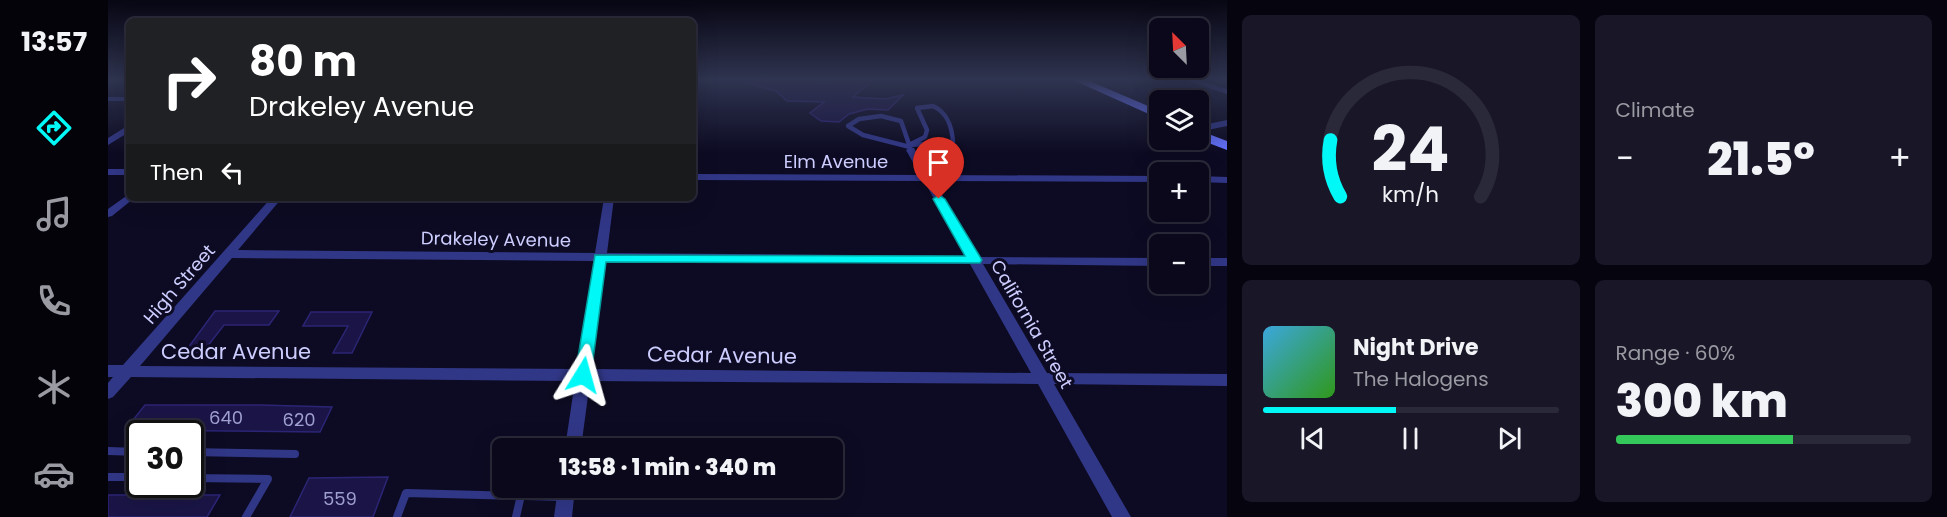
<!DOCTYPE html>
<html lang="en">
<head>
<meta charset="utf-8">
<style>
	body { margin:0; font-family:Poppins,sans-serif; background:#181627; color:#f1f3f6; height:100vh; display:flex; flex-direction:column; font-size:22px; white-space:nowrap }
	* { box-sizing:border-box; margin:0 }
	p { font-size:20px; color:#999aa2 }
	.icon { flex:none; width:33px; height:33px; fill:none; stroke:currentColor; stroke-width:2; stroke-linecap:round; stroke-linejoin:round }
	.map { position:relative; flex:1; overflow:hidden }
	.panel { display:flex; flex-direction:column; gap:15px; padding:15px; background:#06040e; width:720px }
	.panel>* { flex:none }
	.guide { position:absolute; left:18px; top:18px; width:570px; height:183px; border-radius:9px; box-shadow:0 6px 24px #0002,0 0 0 2px #2a2939; background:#202124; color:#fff; overflow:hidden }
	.needle { width:39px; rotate:336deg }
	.buttons { position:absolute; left:1041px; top:18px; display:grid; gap:12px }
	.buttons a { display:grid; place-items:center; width:60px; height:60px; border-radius:9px; background:#0a081a; box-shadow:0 6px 24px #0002,0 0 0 2px #2a2939; font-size:30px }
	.speed { position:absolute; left:18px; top:420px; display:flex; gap:12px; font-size:30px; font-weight:700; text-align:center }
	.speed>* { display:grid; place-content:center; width:78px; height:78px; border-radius:50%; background:#0a081a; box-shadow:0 6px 24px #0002,0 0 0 2px #2a2939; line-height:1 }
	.speed .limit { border:3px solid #111; border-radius:9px; background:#fff; color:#111 }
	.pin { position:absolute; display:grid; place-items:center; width:51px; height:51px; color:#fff; margin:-62px -26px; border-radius:50% 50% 50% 0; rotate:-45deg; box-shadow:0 0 6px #0007 }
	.pin .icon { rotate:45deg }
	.me { position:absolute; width:66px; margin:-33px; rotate:8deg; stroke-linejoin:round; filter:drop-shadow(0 0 4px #0008) }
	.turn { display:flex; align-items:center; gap:21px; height:126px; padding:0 24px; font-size:27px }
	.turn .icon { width:78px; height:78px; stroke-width:2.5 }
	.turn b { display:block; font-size:42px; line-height:51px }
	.then { display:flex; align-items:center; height:57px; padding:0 24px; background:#0003; gap:12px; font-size:22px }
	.big { font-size:45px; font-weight:800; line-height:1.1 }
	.panel .tile { flex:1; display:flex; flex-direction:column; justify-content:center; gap:9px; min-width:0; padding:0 21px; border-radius:9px; background:#181627 }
	.panel .dial { align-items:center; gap:0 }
	.dial svg { height:156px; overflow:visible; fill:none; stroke:#2a2939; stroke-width:7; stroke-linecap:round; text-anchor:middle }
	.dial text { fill:#f1f3f6; stroke:none }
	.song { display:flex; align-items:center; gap:18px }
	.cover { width:72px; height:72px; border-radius:9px; background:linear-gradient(135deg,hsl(200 70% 55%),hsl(110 70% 35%)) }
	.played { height:6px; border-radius:3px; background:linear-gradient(90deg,#00f8f6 45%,#2a2939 45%) }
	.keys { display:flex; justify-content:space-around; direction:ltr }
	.heat { display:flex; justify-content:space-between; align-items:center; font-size:33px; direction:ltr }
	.charge { height:9px; border-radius:4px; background:linear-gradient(90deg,#34c759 60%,#2a2939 0) }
	.panel .tiles { flex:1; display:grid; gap:15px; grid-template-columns:repeat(2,1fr) }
	.trip { position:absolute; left:384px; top:438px; width:351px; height:60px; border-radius:9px; background:#0a081a; box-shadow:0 6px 24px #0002,0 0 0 2px #2a2939; font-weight:800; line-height:60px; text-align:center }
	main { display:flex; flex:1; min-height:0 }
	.dock { display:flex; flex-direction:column; width:108px; justify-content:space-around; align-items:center; background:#04030a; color:#999aa2 }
	.dock .icon { width:42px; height:42px }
	.dock .selected { color:#00f8f6 }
	.dock b { font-size:27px; color:#f1f3f6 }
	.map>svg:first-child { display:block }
	.building { fill:#1a1546; stroke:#2c2575; stroke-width:1.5 }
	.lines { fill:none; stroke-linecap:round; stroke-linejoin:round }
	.service-far1 { stroke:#313787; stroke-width:4.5 }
	.service { stroke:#313787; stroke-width:8 }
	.minor { fill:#313787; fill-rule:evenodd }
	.secondary { fill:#6471ff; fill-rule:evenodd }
	.route { fill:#00f8f6; stroke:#00a1a0; stroke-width:1.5 }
	.labels { text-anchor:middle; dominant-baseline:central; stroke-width:6; stroke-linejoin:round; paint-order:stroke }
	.street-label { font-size:18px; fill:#cdcdff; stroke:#0d0b23 }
	.near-number-label { font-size:18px; fill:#a09fd1 }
	.near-street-label { font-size:21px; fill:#cdcdff; stroke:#0d0b23 }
</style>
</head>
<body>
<main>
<nav class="dock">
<b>13:57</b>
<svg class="icon selected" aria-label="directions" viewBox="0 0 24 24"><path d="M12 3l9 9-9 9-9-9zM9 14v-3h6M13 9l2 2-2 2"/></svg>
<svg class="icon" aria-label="music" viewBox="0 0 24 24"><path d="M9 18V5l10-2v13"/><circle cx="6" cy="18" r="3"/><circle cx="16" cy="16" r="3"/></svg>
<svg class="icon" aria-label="phone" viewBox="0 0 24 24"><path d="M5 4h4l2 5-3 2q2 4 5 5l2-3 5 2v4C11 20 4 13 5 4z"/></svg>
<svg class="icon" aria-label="climate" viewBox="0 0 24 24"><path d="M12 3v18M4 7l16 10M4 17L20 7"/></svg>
<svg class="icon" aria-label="car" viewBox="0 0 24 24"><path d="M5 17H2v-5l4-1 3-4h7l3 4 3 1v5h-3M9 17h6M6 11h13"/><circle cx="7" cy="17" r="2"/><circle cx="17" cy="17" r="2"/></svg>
</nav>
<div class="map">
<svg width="1119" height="517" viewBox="0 0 1119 517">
	<rect width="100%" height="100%" fill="#0d0b23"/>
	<g class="building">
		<path d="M 640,80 L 706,80 L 711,84 L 722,80 L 765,80 L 745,97 L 777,99 L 795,95 L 780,110 L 760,109 L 741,114 L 731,122 L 713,121 L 702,113 L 716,102 L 679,101 L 668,91 L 639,83 Z"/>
		<path d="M 107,311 L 171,311 L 161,325 L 116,325 L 95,352 L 77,352 Z"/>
		<path d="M 203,312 L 264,312 L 244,353 L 225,353 L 240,326 L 195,326 Z"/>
		<path d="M 37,405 L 152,405 L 224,407 L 212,432 L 17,430 Z"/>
		<path d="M 280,477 L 265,517 L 182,517 L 201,478 Z"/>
		<path d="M 0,495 L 112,495 L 99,517 L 0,517 Z"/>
	</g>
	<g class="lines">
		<g class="service-far1">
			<path d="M 825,106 C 840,113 844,127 845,142 L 801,145 L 817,137 L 819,130 L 809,108 Z"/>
			<path d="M 773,116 L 793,121 L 802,147 L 755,135 L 740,126 L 751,119 Z"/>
		</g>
		<g class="service">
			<path d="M 0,451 L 32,452"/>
			<path d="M 82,452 L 187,454"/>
			<path d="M 0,477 L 32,477"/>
			<path d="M 82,478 L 160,479 L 138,517"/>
			<path d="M 289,517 L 298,493 L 454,497"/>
			<path d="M 408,517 L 413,495"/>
		</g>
		<g class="minor">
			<path d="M 1077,80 L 1090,80 L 1119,89 L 1119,94 Z"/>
			<rect x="0" y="97" width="21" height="4"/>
			<path d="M 1119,120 L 1119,126 L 1090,132 L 1090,126 Z"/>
			<path d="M 21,125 L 21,132 L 0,145 L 0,138 Z"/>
			<path d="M 803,147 L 806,148 L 822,175 L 1052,176 L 1052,182 L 826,181 L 871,257 L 1052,258 L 1052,266 L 875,264 L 939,373 L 1119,374 L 1119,386 L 946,384 L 1023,517 L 1004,517 L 930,384 L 482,381 L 473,448 L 457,448 L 467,381 L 23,377 L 5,397 L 0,399 L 0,383 L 5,377 L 0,377 L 0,365 L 15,365 L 163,198 L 174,198 L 130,250 L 487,253 L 496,198 L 506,198 L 499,253 L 858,256 L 816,181 L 585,180 L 585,174 L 812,175 L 798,150 ZM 124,258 L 486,261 L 469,369 L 32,366 ZM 498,261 L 862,264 L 923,373 L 484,369 Z"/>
			<rect x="0" y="169" width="21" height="6"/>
			<path d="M 1090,176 L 1119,177 L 1119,183 L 1090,182 Z"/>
			<path d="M 21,194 L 21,198 L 26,198 L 25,199 L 4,216 L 0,217 L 0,209 Z"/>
			<rect x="1090" y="258" width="29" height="8"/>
			<path d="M 450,488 L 467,488 L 464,517 L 446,517 Z"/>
		</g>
		<g class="secondary">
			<path d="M 965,80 L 979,80 L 1052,111 L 1052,119 Z"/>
			<path d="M 1090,130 L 1119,141 L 1119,150 L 1090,139 Z"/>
		</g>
	</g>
	<linearGradient id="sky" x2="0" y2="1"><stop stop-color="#070613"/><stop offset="0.52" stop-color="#2f3450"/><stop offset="1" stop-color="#2f3450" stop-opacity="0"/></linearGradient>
	<rect width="1119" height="153" fill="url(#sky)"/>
	<path class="route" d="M 831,195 L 837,199 L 874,260 L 872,263 L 498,262 L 483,375 L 481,379 L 475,381 L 469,379 L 467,375 L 487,255 L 857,256 L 825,199 Z"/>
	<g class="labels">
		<g class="street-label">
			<text x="728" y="161">Elm Avenue</text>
			<text transform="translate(388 239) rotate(1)">Drakeley Avenue</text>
			<text transform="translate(71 284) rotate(-49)">High Street</text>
			<text transform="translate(924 324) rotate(60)">California Street</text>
		</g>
		<g class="near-number-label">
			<text x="118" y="417">640</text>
			<text x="191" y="419">620</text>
			<text x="232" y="498">559</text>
		</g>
		<g class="near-street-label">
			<text x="128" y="351">Cedar Avenue</text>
			<text transform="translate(614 355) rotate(1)">Cedar Avenue</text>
		</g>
	</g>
</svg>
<div class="buttons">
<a><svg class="needle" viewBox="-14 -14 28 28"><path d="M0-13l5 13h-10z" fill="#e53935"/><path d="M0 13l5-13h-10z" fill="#999aa2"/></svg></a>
<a><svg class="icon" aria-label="layers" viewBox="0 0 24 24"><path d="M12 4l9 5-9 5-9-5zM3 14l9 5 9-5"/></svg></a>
<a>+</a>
<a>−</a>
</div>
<div class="speed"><div class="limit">30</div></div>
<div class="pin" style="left:831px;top:199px;background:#d93025"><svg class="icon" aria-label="arrive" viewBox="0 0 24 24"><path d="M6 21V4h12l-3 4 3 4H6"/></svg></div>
<svg class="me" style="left:475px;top:375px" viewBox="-20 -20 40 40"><path d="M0-17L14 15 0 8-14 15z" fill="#00f8f6" stroke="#fff" stroke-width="4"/></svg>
<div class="trip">13:58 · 1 min · 340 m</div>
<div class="guide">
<div class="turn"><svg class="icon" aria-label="right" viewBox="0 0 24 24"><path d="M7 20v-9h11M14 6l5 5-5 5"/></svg><div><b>80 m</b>Drakeley Avenue</div></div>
<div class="then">Then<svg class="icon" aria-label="left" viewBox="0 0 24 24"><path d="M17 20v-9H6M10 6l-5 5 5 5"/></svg></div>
</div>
</div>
<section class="panel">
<div class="tiles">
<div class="tile dial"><svg viewBox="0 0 100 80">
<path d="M14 69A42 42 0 1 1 86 69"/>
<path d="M14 69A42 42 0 0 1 9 40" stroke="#00f8f6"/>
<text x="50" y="56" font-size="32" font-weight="700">24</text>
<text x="50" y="72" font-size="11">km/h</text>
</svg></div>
<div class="tile"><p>Climate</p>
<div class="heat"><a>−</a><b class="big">21.5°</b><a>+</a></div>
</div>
<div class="tile">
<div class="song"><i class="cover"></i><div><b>Night Drive</b><p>The Halogens</p></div></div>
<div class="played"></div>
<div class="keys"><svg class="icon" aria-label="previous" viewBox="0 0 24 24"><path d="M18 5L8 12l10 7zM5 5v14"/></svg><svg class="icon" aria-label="pause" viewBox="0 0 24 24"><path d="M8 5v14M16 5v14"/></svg><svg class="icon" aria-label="next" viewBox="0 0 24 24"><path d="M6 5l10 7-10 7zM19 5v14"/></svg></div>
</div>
<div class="tile"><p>Range · 60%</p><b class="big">300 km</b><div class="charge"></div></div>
</div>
</section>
</main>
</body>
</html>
